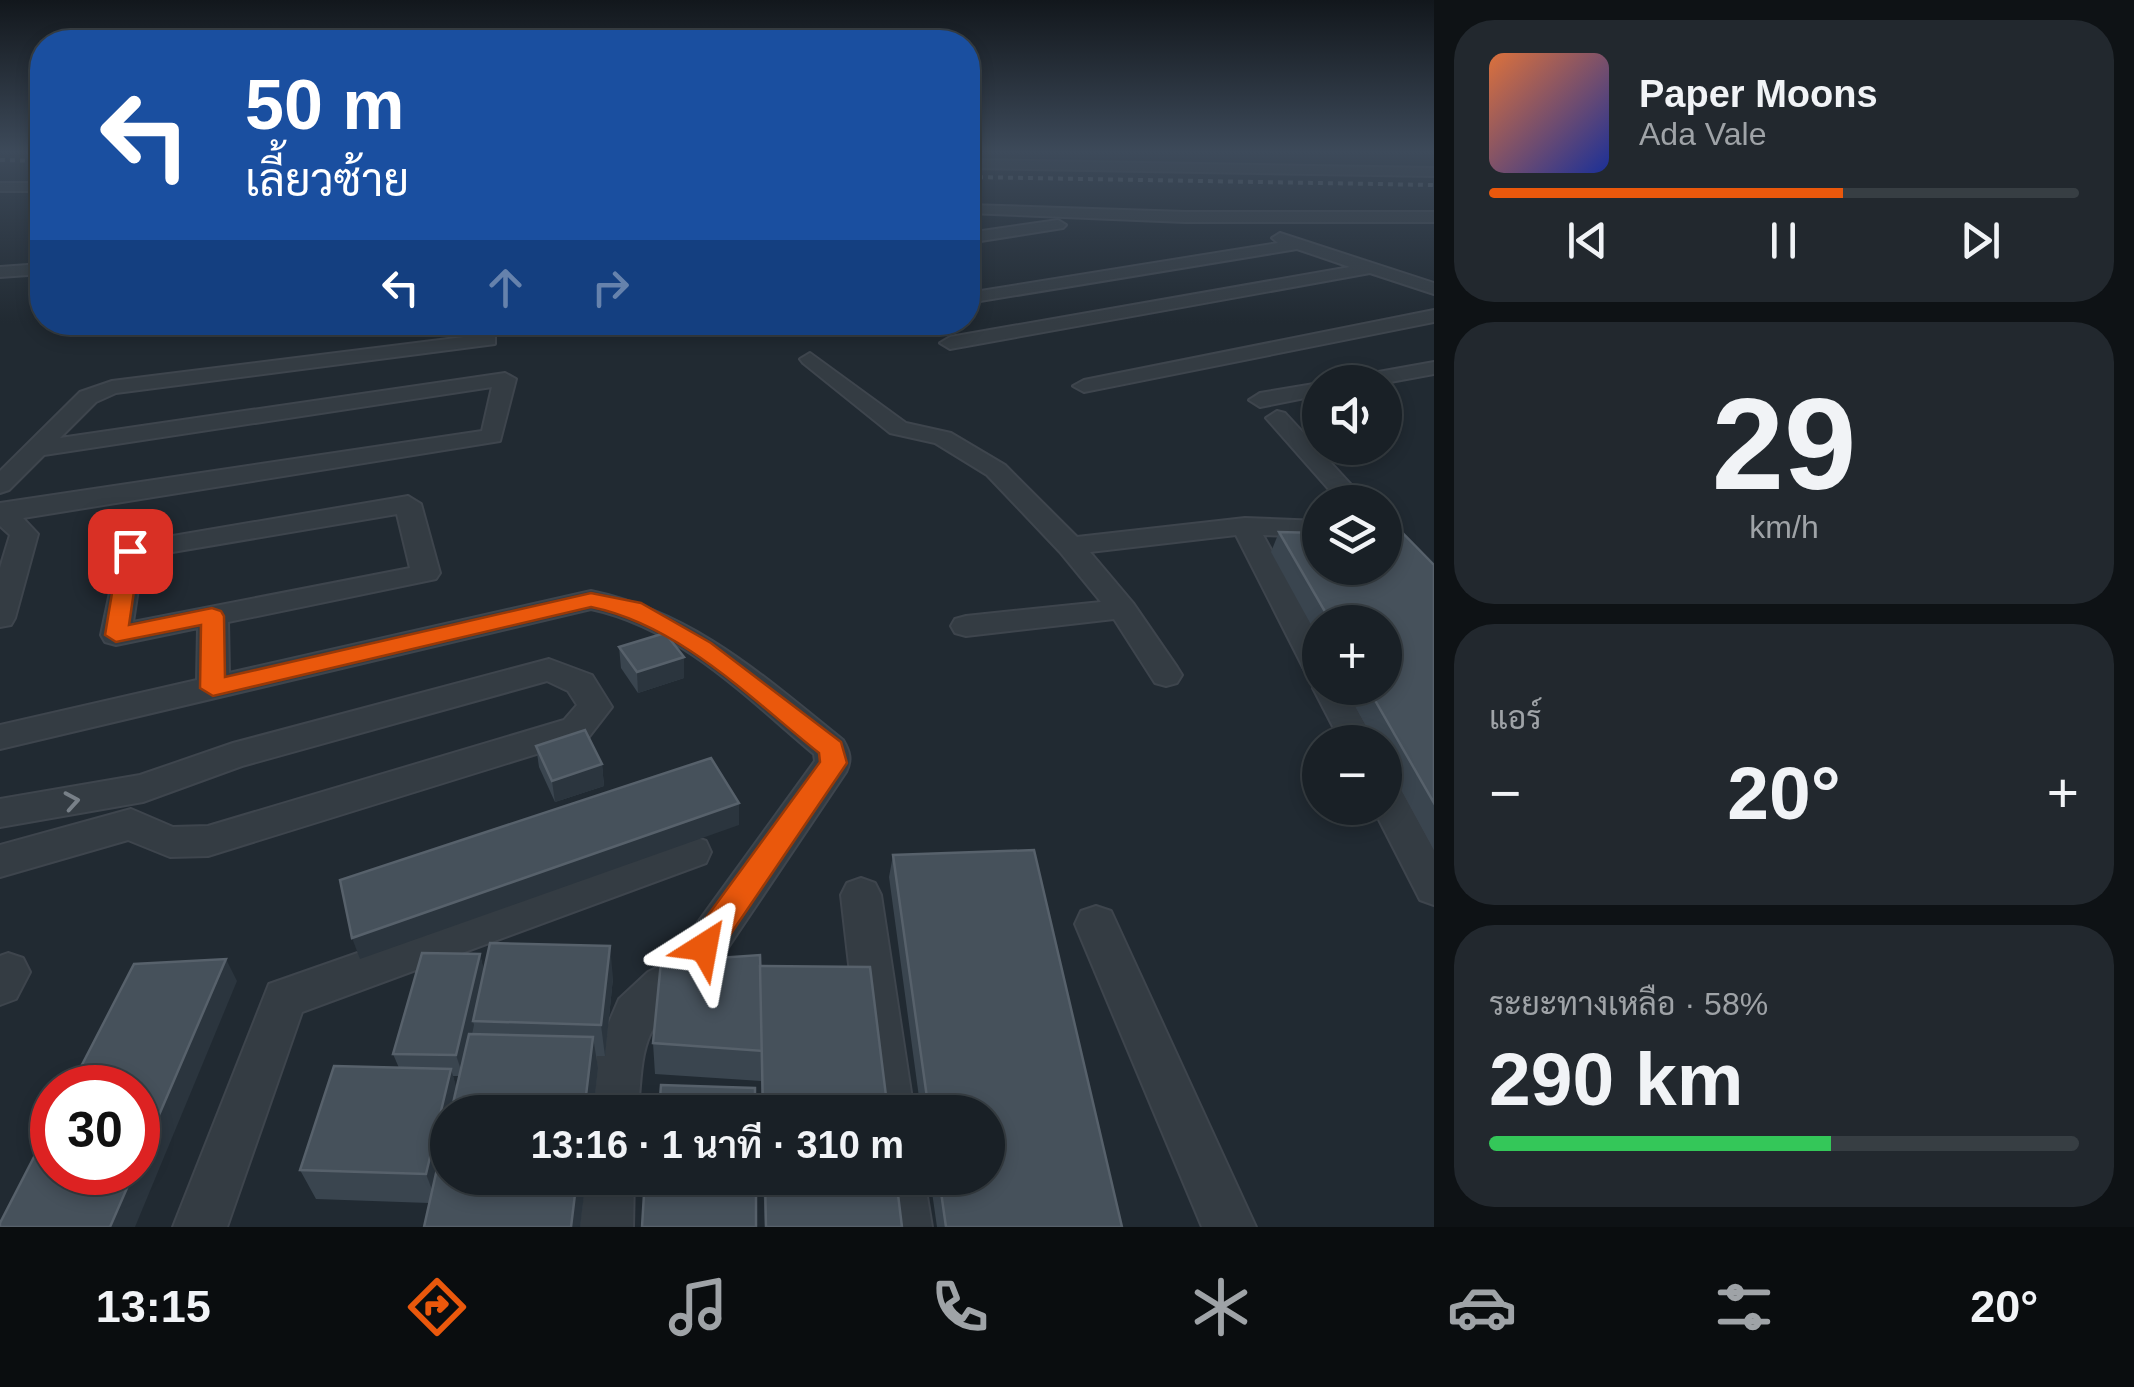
<!DOCTYPE html>
<html lang="th">
<head>
<meta charset="utf-8">
<style>
	body { margin:0; font-family:Helvetica,Sarabun,sans-serif; background:#22282e; color:#f1f3f6; height:100vh; display:flex; flex-direction:column; font-size:38px; white-space:nowrap }
	* { box-sizing:border-box; margin:0 }
	p { font-size:32px; color:#9fa3a7 }
	.icon { flex:none; width:55px; height:55px; fill:none; stroke:currentColor; stroke-width:2; stroke-linecap:round; stroke-linejoin:round }
	.map { position:relative; flex:1; overflow:hidden }
	.sheet { display:flex; flex-direction:column; gap:20px; padding:20px; background:#0e1215; width:700px }
	.sheet>* { flex:none }
	.banner { position:absolute; left:30px; top:30px; width:950px; height:305px; border-radius:40px; box-shadow:0 5px 15px #0003,0 0 0 2px #373e43; background:#1a4fa0; color:#fff; overflow:hidden }
	.buttons { position:absolute; left:1302px; top:365px; display:grid; gap:20px }
	.buttons a { display:grid; place-items:center; width:100px; height:100px; border-radius:50%; background:#192026; box-shadow:0 5px 15px #0003,0 0 0 2px #373e43; font-size:50px }
	.speed { position:absolute; left:30px; top:1065px; display:flex; gap:20px; font-size:50px; font-weight:700; text-align:center }
	.speed>* { display:grid; place-content:center; width:130px; height:130px; border-radius:50%; background:#192026; box-shadow:0 5px 15px #0003,0 0 0 2px #373e43; line-height:1 }
	.speed .limit { border:15px solid #d22; background:#fff; color:#111 }
	.pin { position:absolute; display:grid; place-items:center; width:85px; height:85px; color:#fff; margin:-42px; border-radius:20px; box-shadow:0 5px 15px #0006 }
	.me { position:absolute; width:110px; margin:-55px; rotate:34deg; stroke-linejoin:round; filter:drop-shadow(0 0 8px #0008) }
	.turn { display:flex; align-items:center; gap:35px; height:210px; padding:0 50px; font-size:45px }
	.turn .icon { width:130px; height:130px; stroke-width:2.5 }
	.turn b { display:block; font-size:70px; line-height:85px }
	.lanes { display:flex; align-items:center; height:95px; padding:0 50px; background:#0003; justify-content:center; gap:50px; direction:ltr }
	.lanes .off { opacity:.35 }
	.big { font-size:75px; font-weight:600; line-height:1.1 }
	.sheet .tile { flex:1; display:flex; flex-direction:column; justify-content:center; gap:15px; min-width:0; padding:0 35px; border-radius:40px; background:#22282e }
	.sheet .dial { align-items:center; gap:0 }
	.dial b { font-size:130px; line-height:1 }
	.song { display:flex; align-items:center; gap:30px }
	.cover { width:120px; height:120px; border-radius:15px; background:linear-gradient(135deg,hsl(20 70% 55%),hsl(230 70% 35%)) }
	.played { height:10px; border-radius:5px; background:linear-gradient(90deg,#ea580c 60%,#373e43 60%) }
	.keys { display:flex; justify-content:space-around; direction:ltr }
	.heat { display:flex; justify-content:space-between; align-items:center; font-size:55px; direction:ltr }
	.charge { height:15px; border-radius:8px; background:linear-gradient(90deg,#34c759 58%,#373e43 0) }
	.trip { position:absolute; left:430px; top:1095px; width:575px; height:100px; border-radius:50px; background:#192026; box-shadow:0 5px 15px #0003,0 0 0 2px #373e43; font-weight:600; line-height:100px; text-align:center }
	.tabs { display:flex; height:160px; justify-content:space-around; align-items:center; background:#0a0d0f; color:#9fa3a7 }
	.tabs .icon { width:70px; height:70px }
	.tabs .on { color:#ea580c }
	.tabs b { font-size:45px; color:#f1f3f6 }
	main { display:flex; flex:1; min-height:0 }
	.map>svg:first-child { display:block }
	.lines { fill:none; stroke-linecap:round; stroke-linejoin:round }
	.minor-casing { stroke:#3e454d; stroke-width:4 }
	.minor { fill:#343c43; fill-rule:evenodd }
	.rail { stroke:#57616a; stroke-width:4; stroke-dasharray:5 5; stroke-linecap:butt }
	.wall { fill:#3a454f; fill-rule:evenodd }
	.shaded-wall { fill:#2b353e }
	.building { fill:#46515b; stroke:#57616b; stroke-width:2.5 }
	.oneway { stroke:#788088 }
	.route { fill:#ea580c; stroke:#983908; stroke-width:2.5 }
</style>
</head>
<body>
<main>
<div class="map">
<svg width="1434" height="1227" viewBox="0 0 1434 1227">
	<rect width="100%" height="100%" fill="#212a32"/>
	<g class="lines">
		<defs>
			<g id="minor">
				<path d="M 968,160 L 1434,168 L 1434,176 L 968,168 Z"/>
				<rect x="0" y="183" width="42" height="8"/>
				<path d="M 968,205 L 1185,212 L 1434,212 L 1434,222 L 1185,222 L 968,213 Z"/>
				<path d="M 1058,220 L 1066,225 L 1063,228 L 968,243 L 968,233 Z"/>
				<path d="M 1280,233 L 1434,283 L 1434,294 L 1370,273 L 950,349 L 940,343 L 950,337 L 1350,267 L 1297,249 L 968,303 L 968,293 L 1278,243 L 1272,238 Z"/>
				<path d="M 42,264 L 42,274 L 0,277 L 0,267 Z"/>
				<path d="M 1434,310 L 1434,322 L 1084,392 L 1073,386 L 1084,380 Z"/>
				<path d="M 488,334 L 495,336 L 495,344 L 116,393 L 96,402 L 60,438 L 505,373 L 516,379 L 500,441 L 23,518 L 38,534 L 15,618 L 11,625 L 0,627 L 0,568 L 10,535 L 0,526 L 0,503 L 482,431 L 492,387 L 44,455 L 9,490 L 0,493 L 0,471 L 80,392 L 112,381 Z"/>
				<path d="M 810,353 L 906,423 L 951,433 L 1005,465 L 1077,537 L 1245,518 L 1320,521 L 1320,537 L 1263,535 L 1320,639 L 1320,688 L 1345,688 L 1375,742 L 1341,742 L 1313,688 L 1320,680 L 1309,676 L 1304,669 L 1236,535 L 1090,552 L 1133,603 L 1177,667 L 1182,675 L 1177,683 L 1166,686 L 1155,683 L 1114,619 L 966,636 L 955,633 L 951,626 L 955,619 L 966,616 L 1101,602 L 1060,552 L 987,475 L 935,443 L 890,433 L 803,363 L 800,359 Z"/>
				<path d="M 1434,362 L 1434,374 L 1385,383 L 1345,382 L 1356,376 Z"/>
				<path d="M 1320,383 L 1320,395 L 1260,407 L 1249,400 L 1260,393 Z"/>
				<path d="M 1277,411 L 1285,413 L 1367,502 L 1340,502 L 1266,418 Z"/>
				<path d="M 408,496 L 421,504 L 440,573 L 436,579 L 228,622 L 229,673 L 591,591 C 695,613 763,676 843,740 C 850,752 852,760 846,772 L 700,989 C 640,1020 643,1050 638,1112 L 590,1112 L 598,1048 L 619,999 L 648,972 L 670,961 L 815,761 L 814,754 C 747,698 680,628 591,609 L 0,749 L 0,725 L 197,680 L 198,628 L 116,645 L 105,642 L 101,635 L 120,545 ZM 397,514 L 410,568 L 133,622 L 143,557 Z"/>
				<path d="M 549,659 L 592,675 L 612,707 L 588,738 L 208,856 L 170,857 L 128,840 L 0,877 L 0,845 L 131,809 L 173,827 L 208,826 L 564,720 L 577,705 L 568,691 L 547,681 L 242,766 L 143,802 L 0,827 L 0,799 L 140,775 L 233,743 Z"/>
				<path d="M 1385,780 L 1398,784 L 1434,850 L 1434,905 L 1420,900 L 1373,808 L 1385,808 Z"/>
				<path d="M 692,836 L 706,841 L 711,852 L 706,863 L 302,1012 L 227,1227 L 173,1227 L 269,984 Z"/>
				<path d="M 861,878 L 875,883 L 881,895 L 914,1112 L 866,1112 L 841,895 L 847,883 Z"/>
				<path d="M 1096,906 L 1111,911 L 1256,1227 L 1202,1227 L 1075,924 L 1081,911 Z"/>
				<path d="M 8,953 L 23,958 L 30,972 L 16,999 L 0,1005 L 0,956 Z"/>
				<path d="M 583,1178 L 634,1178 L 633,1227 L 579,1227 Z"/>
				<path d="M 873,1178 L 924,1178 L 932,1227 L 878,1227 Z"/>
			</g>
		</defs>
		<use href="#minor" class="minor-casing"/>
		<use href="#minor" class="minor"/>
		<g class="rail">
			<path d="M 0,160 L 42,161"/>
			<path d="M 968,177 L 1434,185"/>
		</g>
	</g>
	<g class="wall">
		<path d="M 1320,519 L 1320,568 L 1434,565 L 1434,850 L 1385,760 L 1385,742 L 1375,742 L 1345,688 L 1385,688 L 1385,622 L 1320,622 L 1320,641 L 1271,552 L 1279,532 L 1314,533 Z"/>
		<path d="M 619,647 L 684,678 L 638,693 L 621,668 Z"/>
		<path d="M 536,746 L 602,764 L 604,786 L 555,802 L 539,767 Z"/>
		<path d="M 893,855 L 1122,1227 L 937,1227 L 930,1178 L 988,1178 L 988,1112 L 921,1112 L 889,877 Z"/>
		<path d="M 480,954 L 484,972 L 613,978 L 605,1056 L 596,1056 L 598,1068 L 593,1112 L 448,1112 L 448,1178 L 586,1178 L 580,1227 L 424,1227 L 429,1203 L 316,1199 L 300,1170 L 399,1068 L 393,1054 ZM 453,1076 L 459,1076 L 456,1088 Z"/>
		<path d="M 760,966 L 888,1112 L 762,1112 L 761,1081 L 655,1074 L 653,1043 Z"/>
		<path d="M 763,1178 L 896,1178 L 902,1227 L 765,1227 Z"/>
	</g>
	<g class="shaded-wall">
		<path d="M 684,657 L 684,678 L 638,693 L 637,672 Z"/>
		<path d="M 602,764 L 604,786 L 555,802 L 552,781 Z"/>
		<path d="M 739,803 L 739,825 L 360,959 L 352,938 Z"/>
		<path d="M 610,946 L 613,978 L 605,1056 L 601,1025 Z"/>
		<path d="M 480,954 L 485,976 L 473,1021 L 474,1025 L 463,1076 L 456,1055 Z"/>
		<path d="M 226,959 L 237,981 L 135,1227 L 110,1227 L 134,1172 L 138,1172 L 138,1164 Z"/>
		<path d="M 593,1037 L 598,1068 L 593,1112 L 584,1112 Z"/>
		<path d="M 451,1069 L 460,1100 L 457,1112 L 448,1112 L 448,1157 L 437,1203 L 426,1174 Z"/>
		<path d="M 577,1178 L 586,1178 L 580,1227 L 571,1227 Z"/>
	</g>
	<g class="building">
		<path d="M 1385,517 L 1388,518 L 1434,565 L 1434,803 L 1368,688 L 1385,688 L 1385,622 L 1331,622 L 1279,532 L 1320,533 L 1320,568 L 1385,568 Z"/>
		<path d="M 665,633 L 684,657 L 637,672 L 619,647 Z"/>
		<path d="M 585,730 L 602,764 L 552,781 L 536,746 Z"/>
		<path d="M 711,758 L 739,803 L 352,938 L 340,880 Z"/>
		<path d="M 1034,850 L 1122,1227 L 946,1227 L 939,1178 L 988,1178 L 988,1112 L 929,1112 L 893,855 Z"/>
		<path d="M 490,943 L 610,946 L 601,1025 L 473,1021 Z"/>
		<path d="M 422,953 L 480,954 L 456,1055 L 393,1054 Z"/>
		<path d="M 760,955 L 763,1051 L 653,1043 L 661,962 Z"/>
		<path d="M 226,959 L 138,1164 L 138,1088 L 70,1088 L 134,964 Z"/>
		<path d="M 760,966 L 870,967 L 888,1112 L 763,1112 Z"/>
		<path d="M 469,1034 L 593,1037 L 584,1112 L 451,1112 Z"/>
		<path d="M 334,1066 L 451,1069 L 426,1174 L 300,1170 Z"/>
		<path d="M 661,1085 L 755,1088 L 755,1112 L 659,1112 Z"/>
		<path d="M 52,1122 L 52,1172 L 134,1172 L 110,1227 L 0,1227 L 0,1223 Z"/>
		<path d="M 443,1142 L 448,1142 L 448,1178 L 577,1178 L 571,1227 L 424,1227 Z"/>
		<path d="M 645,1178 L 756,1180 L 756,1227 L 642,1227 Z"/>
		<path d="M 674,1178 L 755,1178 L 755,1180 Z"/>
		<path d="M 765,1178 L 896,1178 L 902,1227 L 766,1227 Z"/>
	</g>
	<defs><path id="oneway-chevron" d="M-2-3.5L2.5 0L-2 3.5" fill="none" stroke-width="1.6" stroke-linecap="round" stroke-linejoin="round" transform="scale(2.5)"/></defs>
	<use class="oneway" href="#oneway-chevron" transform="translate(72 801) rotate(-10)"/>
	<linearGradient id="sky" x2="0" y2="1"><stop stop-color="#12171c"/><stop offset="0.47" stop-color="#3d4a5a"/><stop offset="1" stop-color="#3d4a5a" stop-opacity="0"/></linearGradient>
	<rect width="1434" height="323" fill="url(#sky)"/>
	<path class="route" d="M 130,545 L 140,551 L 129,625 L 212,608 L 221,611 L 224,616 L 225,677 L 591,593 L 641,603 L 711,643 L 841,742 L 847,763 L 715,957 L 704,961 L 692,957 L 688,947 L 692,937 L 820,762 L 819,753 C 750,698 679,625 591,607 L 213,696 L 200,688 L 201,625 L 116,642 L 105,635 L 119,551 Z"/>
</svg>
<div class="buttons">
<a><svg class="icon" aria-label="sound" viewBox="0 0 24 24"><path d="M4 9h4l5-4v14l-5-4H4zM17 9q2 3 0 6"/></svg></a>
<a><svg class="icon" aria-label="layers" viewBox="0 0 24 24"><path d="M12 4l9 5-9 5-9-5zM3 14l9 5 9-5"/></svg></a>
<a>+</a>
<a>−</a>
</div>
<div class="speed"><div class="limit">30</div></div>
<div class="pin" style="left:130px;top:551px;background:#d93025"><svg class="icon" aria-label="arrive" viewBox="0 0 24 24"><path d="M6 21V4h12l-3 4 3 4H6"/></svg></div>
<svg class="me" style="left:704px;top:947px" viewBox="-20 -20 40 40"><path d="M0-17L14 15 0 8-14 15z" fill="#ea580c" stroke="#fff" stroke-width="4"/></svg>
<div class="trip">13:16 · 1 นาที · 310 m</div>
<div class="banner">
<div class="turn"><svg class="icon" aria-label="left" viewBox="0 0 24 24"><path d="M17 20v-9H6M10 6l-5 5 5 5"/></svg><div><b>50 m</b>เลี้ยวซ้าย</div></div>
<div class="lanes"><svg class="icon" aria-label="left" viewBox="0 0 24 24"><path d="M17 20v-9H6M10 6l-5 5 5 5"/></svg><svg class="icon off" aria-label="ahead" viewBox="0 0 24 24"><path d="M12 20V5M6 11l6-6 6 6"/></svg><svg class="icon off" aria-label="right" viewBox="0 0 24 24"><path d="M7 20v-9h11M14 6l5 5-5 5"/></svg></div>
</div>
</div>
<section class="sheet">
<div class="tile">
<div class="song"><i class="cover"></i><div><b>Paper Moons</b><p>Ada Vale</p></div></div>
<div class="played"></div>
<div class="keys"><svg class="icon" aria-label="previous" viewBox="0 0 24 24"><path d="M18 5L8 12l10 7zM5 5v14"/></svg><svg class="icon" aria-label="pause" viewBox="0 0 24 24"><path d="M8 5v14M16 5v14"/></svg><svg class="icon" aria-label="next" viewBox="0 0 24 24"><path d="M6 5l10 7-10 7zM19 5v14"/></svg></div>
</div>
<div class="tile dial"><b>29</b><p>km/h</p></div>
<div class="tile"><p>แอร์</p>
<div class="heat"><a>−</a><b class="big">20°</b><a>+</a></div>
</div>
<div class="tile"><p>ระยะทางเหลือ · 58%</p><b class="big">290 km</b><div class="charge"></div></div>
</section>
</main>
<nav class="tabs">
<b>13:15</b>
<svg class="icon on" aria-label="directions" viewBox="0 0 24 24"><path d="M12 3l9 9-9 9-9-9zM9 14v-3h6M13 9l2 2-2 2"/></svg>
<svg class="icon" aria-label="music" viewBox="0 0 24 24"><path d="M9 18V5l10-2v13"/><circle cx="6" cy="18" r="3"/><circle cx="16" cy="16" r="3"/></svg>
<svg class="icon" aria-label="phone" viewBox="0 0 24 24"><path d="M5 4h4l2 5-3 2q2 4 5 5l2-3 5 2v4C11 20 4 13 5 4z"/></svg>
<svg class="icon" aria-label="climate" viewBox="0 0 24 24"><path d="M12 3v18M4 7l16 10M4 17L20 7"/></svg>
<svg class="icon" aria-label="car" viewBox="0 0 24 24"><path d="M5 17H2v-5l4-1 3-4h7l3 4 3 1v5h-3M9 17h6M6 11h13"/><circle cx="7" cy="17" r="2"/><circle cx="17" cy="17" r="2"/></svg>
<svg class="icon" aria-label="filters" viewBox="0 0 24 24"><path d="M4 7h16M4 17h16"/><circle cx="9" cy="7" r="2"/><circle cx="15" cy="17" r="2"/></svg>
<b>20°</b>
</nav>
</body>
</html>
